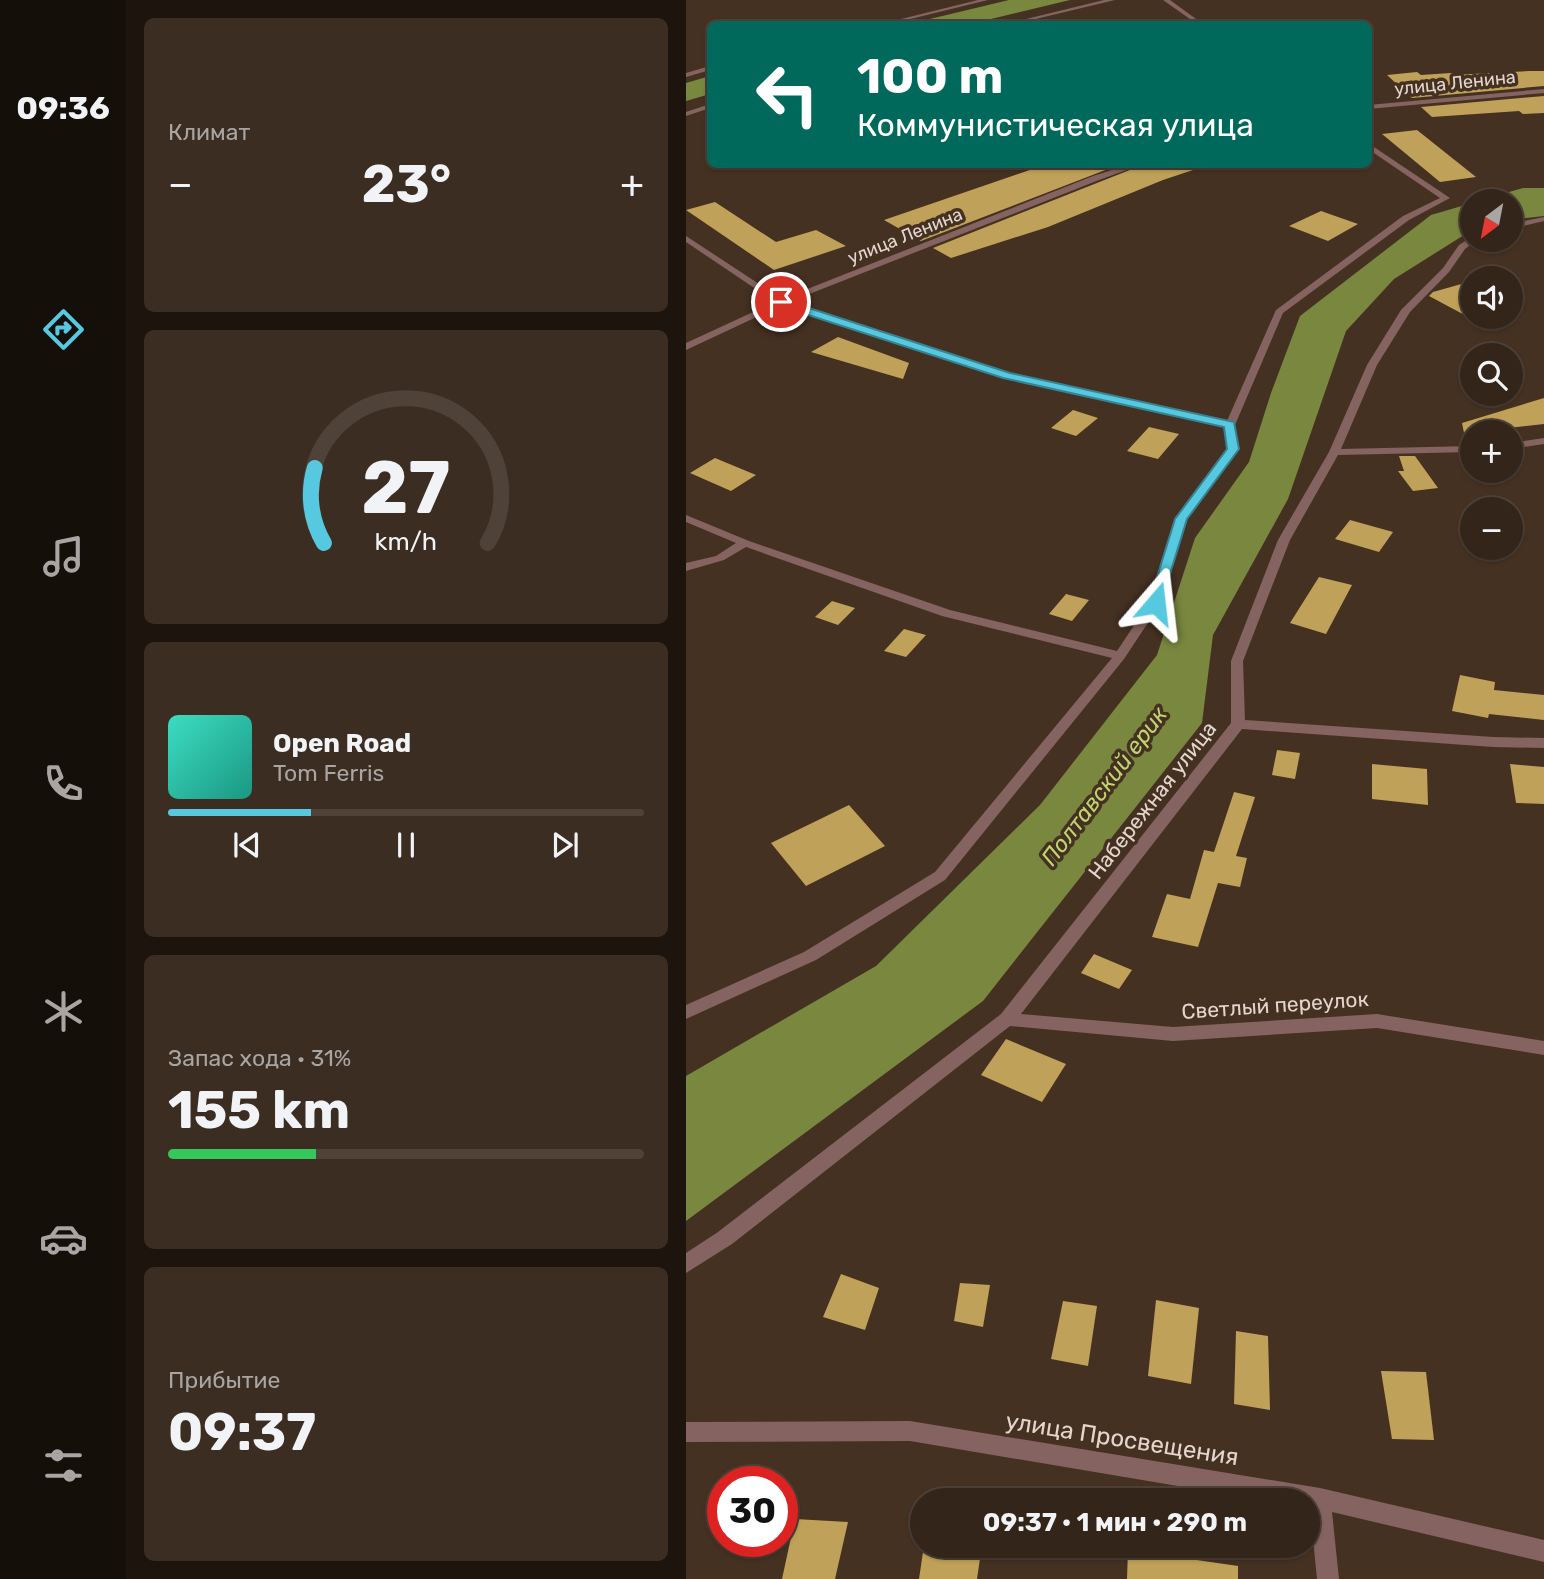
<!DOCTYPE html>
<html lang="ru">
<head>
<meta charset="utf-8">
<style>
	body { margin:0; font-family:Rubik,sans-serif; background:#3c2d23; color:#f1f3f6; height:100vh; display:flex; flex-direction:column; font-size:26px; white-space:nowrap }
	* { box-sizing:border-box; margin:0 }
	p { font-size:23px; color:#a9a5a2 }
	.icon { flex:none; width:38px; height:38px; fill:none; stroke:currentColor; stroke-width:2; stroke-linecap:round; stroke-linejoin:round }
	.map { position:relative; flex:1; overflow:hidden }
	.panel { display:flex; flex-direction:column; gap:18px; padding:18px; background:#1d140e; width:560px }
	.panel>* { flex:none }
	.banner { position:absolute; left:21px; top:21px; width:665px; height:147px; border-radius:10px; box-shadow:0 2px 5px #0004,0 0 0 2px #4e4239; background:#00695c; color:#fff; overflow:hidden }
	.needle { width:46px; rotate:212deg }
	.tools { position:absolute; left:774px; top:189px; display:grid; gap:14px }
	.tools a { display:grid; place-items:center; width:63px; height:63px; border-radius:50%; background:#34251a; box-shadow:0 2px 5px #0004,0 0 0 2px #4e4239; font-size:35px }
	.speed { position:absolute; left:21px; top:1466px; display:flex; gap:14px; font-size:35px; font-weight:700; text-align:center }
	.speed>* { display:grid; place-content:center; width:91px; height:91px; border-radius:50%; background:#34251a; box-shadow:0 2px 5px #0004,0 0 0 2px #4e4239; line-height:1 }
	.speed .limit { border:10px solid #d22; background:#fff; color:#111 }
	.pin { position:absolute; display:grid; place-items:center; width:60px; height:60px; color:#fff; margin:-30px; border:4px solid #fff; border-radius:50%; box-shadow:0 2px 7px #0007 }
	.me { position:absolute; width:77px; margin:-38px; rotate:17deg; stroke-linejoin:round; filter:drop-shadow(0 0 5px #0008) }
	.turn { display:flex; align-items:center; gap:24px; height:147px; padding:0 35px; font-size:32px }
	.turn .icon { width:91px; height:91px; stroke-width:2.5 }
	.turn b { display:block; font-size:49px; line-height:60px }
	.big { font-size:52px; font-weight:700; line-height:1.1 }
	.panel .widget { flex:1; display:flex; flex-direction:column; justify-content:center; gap:10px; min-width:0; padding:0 24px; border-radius:10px; background:#3c2d23 }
	.panel .dial { align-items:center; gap:0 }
	.dial svg { height:182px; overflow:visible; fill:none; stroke:#4e4239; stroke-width:7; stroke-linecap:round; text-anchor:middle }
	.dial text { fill:#f1f3f6; stroke:none }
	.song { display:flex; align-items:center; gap:21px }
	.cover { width:84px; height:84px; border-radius:10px; background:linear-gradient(135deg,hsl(170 70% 55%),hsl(170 70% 35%)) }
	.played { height:7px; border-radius:4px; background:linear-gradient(90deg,#56c9e0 30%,#4e4239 30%) }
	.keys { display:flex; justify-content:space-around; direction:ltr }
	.heat { display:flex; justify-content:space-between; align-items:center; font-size:38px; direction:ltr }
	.charge { height:10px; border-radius:5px; background:linear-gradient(90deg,#34c759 31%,#4e4239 0) }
	.trip { position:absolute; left:224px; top:1488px; width:410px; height:70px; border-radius:35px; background:#34251a; box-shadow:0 2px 5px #0004,0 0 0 2px #4e4239; font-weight:700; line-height:70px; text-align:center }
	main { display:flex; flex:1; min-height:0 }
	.tabs { display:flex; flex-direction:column; width:126px; justify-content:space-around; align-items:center; background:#150f0a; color:#a9a5a2 }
	.tabs .icon { width:49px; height:49px }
	.tabs .current { color:#56c9e0 }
	.tabs b { font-size:32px; color:#f1f3f6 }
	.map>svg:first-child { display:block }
	.water { fill:#79873f }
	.building { fill:#bfa159 }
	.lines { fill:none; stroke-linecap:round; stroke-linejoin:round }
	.street { fill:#856360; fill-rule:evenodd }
	.route { fill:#56c9e0; stroke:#388392; stroke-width:2 }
	.labels { text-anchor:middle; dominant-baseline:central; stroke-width:7; stroke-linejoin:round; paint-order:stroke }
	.far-street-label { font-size:18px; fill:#e4d6cd; stroke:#453122 }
	.street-label { font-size:21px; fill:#e4d6cd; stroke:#453122 }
	.water-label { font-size:23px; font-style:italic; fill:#c0d570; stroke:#453122 }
	.near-street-label { font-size:24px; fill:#e4d6cd; stroke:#453122 }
</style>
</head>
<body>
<main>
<nav class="tabs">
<b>09:36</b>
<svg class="icon current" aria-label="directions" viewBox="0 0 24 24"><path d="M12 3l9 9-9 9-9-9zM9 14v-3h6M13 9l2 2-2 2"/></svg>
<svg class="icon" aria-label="music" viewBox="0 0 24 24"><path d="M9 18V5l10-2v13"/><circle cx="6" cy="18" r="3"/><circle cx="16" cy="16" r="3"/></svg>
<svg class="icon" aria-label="phone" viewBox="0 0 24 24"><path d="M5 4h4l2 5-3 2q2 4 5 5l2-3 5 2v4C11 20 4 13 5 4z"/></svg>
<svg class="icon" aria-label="climate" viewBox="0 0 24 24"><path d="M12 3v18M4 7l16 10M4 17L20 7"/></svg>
<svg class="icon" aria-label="car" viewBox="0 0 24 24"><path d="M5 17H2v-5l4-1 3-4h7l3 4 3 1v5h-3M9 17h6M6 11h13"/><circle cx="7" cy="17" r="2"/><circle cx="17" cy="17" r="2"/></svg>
<svg class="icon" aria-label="filters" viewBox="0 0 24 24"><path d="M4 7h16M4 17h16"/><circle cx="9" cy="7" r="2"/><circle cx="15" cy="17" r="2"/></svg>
</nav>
<section class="panel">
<div class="widget"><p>Климат</p>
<div class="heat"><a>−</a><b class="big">23°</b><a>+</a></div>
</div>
<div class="widget dial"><svg viewBox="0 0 100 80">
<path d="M14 69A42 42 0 1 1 86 69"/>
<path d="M14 69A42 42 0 0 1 10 36" stroke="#56c9e0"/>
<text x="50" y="56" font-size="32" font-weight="700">27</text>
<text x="50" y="72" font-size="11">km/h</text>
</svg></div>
<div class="widget">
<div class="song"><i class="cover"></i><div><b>Open Road</b><p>Tom Ferris</p></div></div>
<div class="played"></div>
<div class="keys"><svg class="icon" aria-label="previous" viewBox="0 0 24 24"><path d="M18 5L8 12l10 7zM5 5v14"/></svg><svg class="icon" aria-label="pause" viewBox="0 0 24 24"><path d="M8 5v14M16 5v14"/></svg><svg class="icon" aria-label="next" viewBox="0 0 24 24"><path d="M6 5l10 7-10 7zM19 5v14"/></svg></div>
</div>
<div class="widget"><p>Запас хода · 31%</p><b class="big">155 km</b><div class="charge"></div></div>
<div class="widget"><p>Прибытие</p><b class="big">09:37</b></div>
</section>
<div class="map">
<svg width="858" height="1579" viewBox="0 0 858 1579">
	<rect width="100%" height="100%" fill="#453122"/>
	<g class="water">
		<path d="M 323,0 L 384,0 L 284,24 L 223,24 Z"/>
		<path d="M 24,76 L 24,94 L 0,101 L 0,83 Z"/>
		<path d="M 837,188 L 858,188 L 858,216 L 824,220 L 824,201 L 792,201 Z"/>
		<path d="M 786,203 L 786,230 L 708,279 L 660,331 L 602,499 L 527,635 L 516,723 L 297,1001 L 0,1221 L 0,1076 L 190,966 L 354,805 L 471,655 L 509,538 L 563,462 L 585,393 L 614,316 L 745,215 Z"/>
	</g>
	<g class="building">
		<path d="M 843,71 L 858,71 L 858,86 L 726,98 L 701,75 L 731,72 L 735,75 L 765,73 L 768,75 Z"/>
		<path d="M 858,96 L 858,113 L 837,114 L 833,111 L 746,117 L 735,107 Z"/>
		<path d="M 731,130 L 790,177 L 754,182 L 696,134 Z"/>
		<path d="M 361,164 L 435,164 L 235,241 L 198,220 Z"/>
		<path d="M 459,164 L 509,164 L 510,169 L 477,180 L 362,227 L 265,258 L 247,248 Z"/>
		<path d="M 29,202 L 90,242 L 130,230 L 160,246 L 88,270 L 0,210 Z"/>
		<path d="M 635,211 L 672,224 L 642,241 L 603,226 Z"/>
		<path d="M 786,281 L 786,319 L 743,296 L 747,292 Z"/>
		<path d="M 152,337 L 223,363 L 217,379 L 125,352 Z"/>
		<path d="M 858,398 L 858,424 L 778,433 L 776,423 Z"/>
		<path d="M 387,410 L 412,418 L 390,436 L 365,428 Z"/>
		<path d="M 463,427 L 493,434 L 472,459 L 441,451 Z"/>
		<path d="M 713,456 L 729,456 L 752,488 L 727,491 L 712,471 L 718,471 Z"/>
		<path d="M 29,458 L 70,475 L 45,491 L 4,473 Z"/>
		<path d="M 664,520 L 707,532 L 693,552 L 649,539 Z"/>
		<path d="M 633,577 L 666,585 L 640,634 L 604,623 Z"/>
		<path d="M 380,594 L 403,600 L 386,621 L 363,614 Z"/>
		<path d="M 146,601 L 169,608 L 152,625 L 129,617 Z"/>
		<path d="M 218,629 L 240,635 L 220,657 L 198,651 Z"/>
		<path d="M 774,675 L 809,682 L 808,690 L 858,695 L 858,720 L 803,714 L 802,718 L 766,711 Z"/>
		<path d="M 591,750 L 614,753 L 609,779 L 586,775 Z"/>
		<path d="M 686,764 L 741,769 L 742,805 L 686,799 Z"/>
		<path d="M 824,764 L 858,767 L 858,804 L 830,803 Z"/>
		<path d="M 548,792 L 569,797 L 550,856 L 561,858 L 554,887 L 532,883 L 512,947 L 466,937 L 481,894 L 504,899 L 518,850 L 528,852 Z"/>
		<path d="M 163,805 L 199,846 L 120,886 L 85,843 Z"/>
		<path d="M 408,954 L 446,970 L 433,989 L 395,973 Z"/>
		<path d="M 320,1039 L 380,1064 L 356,1102 L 295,1075 Z"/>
		<path d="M 155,1274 L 193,1288 L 179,1330 L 137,1317 Z"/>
		<path d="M 274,1283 L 304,1285 L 297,1327 L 268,1321 Z"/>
		<path d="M 470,1300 L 513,1308 L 505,1384 L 462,1376 Z"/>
		<path d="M 377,1301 L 411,1306 L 402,1366 L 365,1359 Z"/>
		<path d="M 550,1331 L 582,1336 L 584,1410 L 548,1404 Z"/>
		<path d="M 695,1371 L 740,1372 L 748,1440 L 706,1439 Z"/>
		<path d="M 109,1519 L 162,1522 L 149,1579 L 96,1579 Z"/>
		<path d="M 238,1545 L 296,1545 L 291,1579 L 233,1579 Z"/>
		<path d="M 442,1550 L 552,1566 L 552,1579 L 441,1579 Z"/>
	</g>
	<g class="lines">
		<g class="street">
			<path d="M 292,0 L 302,0 L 204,24 L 195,24 Z"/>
			<path d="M 418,0 L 429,0 L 329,24 L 320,24 Z"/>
			<path d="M 477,0 L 484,0 L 517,24 L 511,24 Z"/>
			<path d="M 24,66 L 24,70 L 0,77 L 0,73 Z"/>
			<path d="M 858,89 L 858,93 L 682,109 L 682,105 Z"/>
			<path d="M 24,104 L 24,108 L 0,116 L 0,112 Z"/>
			<path d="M 682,143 L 764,198 L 723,220 L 597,313 L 549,425 L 552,449 L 501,519 L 475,603 L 438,659 L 259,880 L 130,960 L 0,1019 L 0,1005 L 118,952 L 249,872 L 426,658 L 256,616 L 60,547 L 38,560 L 0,571 L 0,563 L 30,556 L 50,543 L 0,522 L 0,515 L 63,541 L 264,610 L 431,651 L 463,603 L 489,519 L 542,449 L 539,427 L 318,377 L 96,305 L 0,350 L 0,343 L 89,302 L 0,242 L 0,236 L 96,299 L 407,176 L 445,164 L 457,164 L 413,180 L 103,302 L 324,373 L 541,421 L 590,310 L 717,216 L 754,198 L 682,149 Z"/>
			<path d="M 858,217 L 858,221 L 824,229 L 824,224 Z"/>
			<path d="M 784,238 L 791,240 L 779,249 L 763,272 L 724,312 L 691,365 L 655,449 L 786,446 L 786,452 L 652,455 L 604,540 L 557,661 L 559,720 L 807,737 L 858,738 L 858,748 L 807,747 L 556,729 L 335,1014 L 487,1027 L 691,1014 L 858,1041 L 858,1055 L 691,1028 L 487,1041 L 324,1026 L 46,1244 L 0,1273 L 0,1253 L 32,1232 L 315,1014 L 545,723 L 545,661 L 592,540 L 643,452 L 681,365 L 715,310 L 757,268 L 773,245 Z"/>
			<path d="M 858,438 L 858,444 L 824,449 L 824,443 Z"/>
			<path d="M 224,1421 L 634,1488 L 858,1540 L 858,1562 L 646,1512 L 653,1579 L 631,1579 L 624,1508 L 621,1508 L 621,1500 L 575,1500 L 224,1441 L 0,1442 L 0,1422 Z"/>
		</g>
	</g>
	<path class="route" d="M 95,299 L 324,373 L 548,422 L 553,449 L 501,519 L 474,606 L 465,606 L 463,603 L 489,519 L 541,449 L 538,427 L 317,378 L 91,305 L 90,302 Z"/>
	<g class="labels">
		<g class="far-street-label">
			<text transform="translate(769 83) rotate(-6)">улица Ленина</text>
			<text transform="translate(219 236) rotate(-22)">улица Ленина</text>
		</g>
		<g class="street-label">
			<text transform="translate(466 800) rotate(-52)">Набережная улица</text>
			<text transform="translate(589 1005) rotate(-4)">Светлый переулок</text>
		</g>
		<g class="water-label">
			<text transform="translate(418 786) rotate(-53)">Полтавский ерик</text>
		</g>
		<g class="near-street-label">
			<text transform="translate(436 1439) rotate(9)">улица Просвещения</text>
		</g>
	</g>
</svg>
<div class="tools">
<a><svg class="needle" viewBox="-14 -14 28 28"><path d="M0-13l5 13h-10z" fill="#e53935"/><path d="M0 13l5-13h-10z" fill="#a9a5a2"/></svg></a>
<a><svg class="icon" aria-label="sound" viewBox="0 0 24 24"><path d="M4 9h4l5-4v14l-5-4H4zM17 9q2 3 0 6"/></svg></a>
<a><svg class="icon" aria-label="search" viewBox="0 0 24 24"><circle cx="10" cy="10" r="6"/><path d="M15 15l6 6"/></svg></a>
<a>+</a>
<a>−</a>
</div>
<div class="speed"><div class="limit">30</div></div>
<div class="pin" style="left:95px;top:302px;background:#d93025"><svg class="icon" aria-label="arrive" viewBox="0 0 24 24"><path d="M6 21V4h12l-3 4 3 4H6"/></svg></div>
<svg class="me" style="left:470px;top:603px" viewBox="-20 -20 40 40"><path d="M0-17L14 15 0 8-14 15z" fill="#56c9e0" stroke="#fff" stroke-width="4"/></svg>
<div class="trip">09:37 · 1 мин · 290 m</div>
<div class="banner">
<div class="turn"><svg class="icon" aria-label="left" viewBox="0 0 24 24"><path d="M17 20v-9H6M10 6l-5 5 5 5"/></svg><div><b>100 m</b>Коммунистическая улица</div></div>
</div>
</div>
</main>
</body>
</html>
